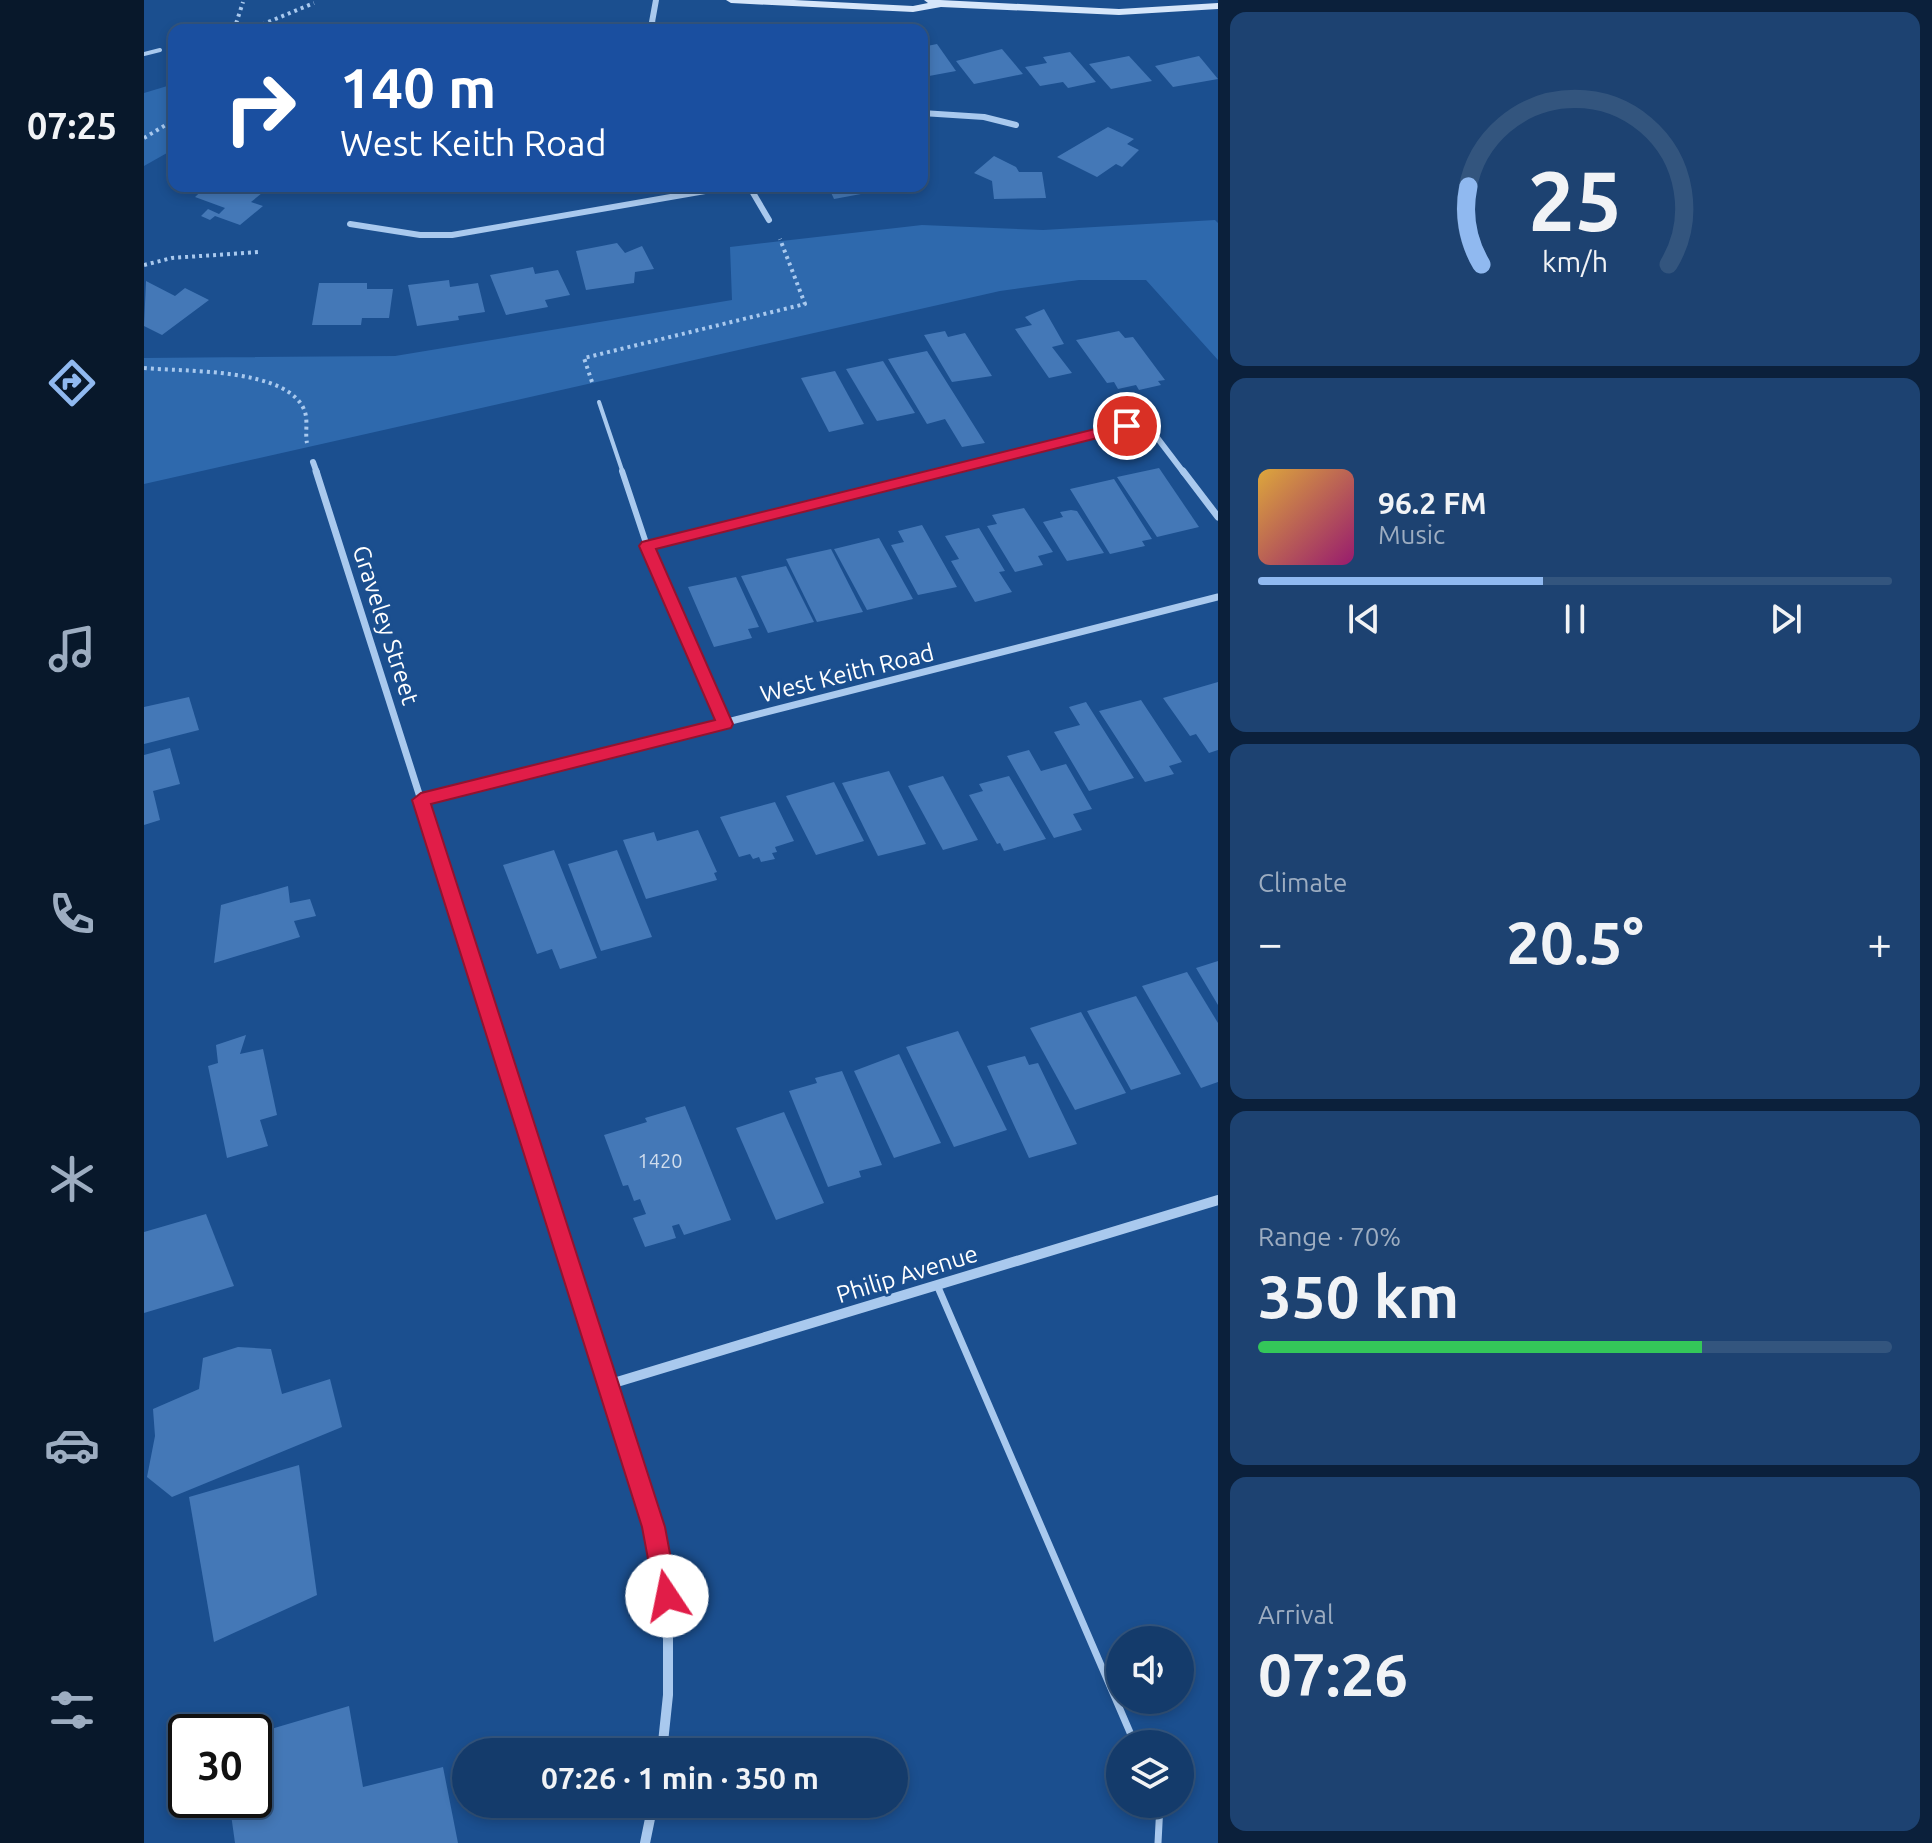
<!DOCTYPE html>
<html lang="en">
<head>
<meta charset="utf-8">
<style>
	body { margin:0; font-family:Ubuntu,sans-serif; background:#1d4271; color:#f1f3f6; height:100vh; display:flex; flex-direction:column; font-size:30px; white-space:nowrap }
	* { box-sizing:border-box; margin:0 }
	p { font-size:26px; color:#9dadc1 }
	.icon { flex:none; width:44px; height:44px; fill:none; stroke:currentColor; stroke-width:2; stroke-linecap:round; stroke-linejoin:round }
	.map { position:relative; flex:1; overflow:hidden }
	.sheet { display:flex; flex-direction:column; gap:12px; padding:12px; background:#0b203b; width:714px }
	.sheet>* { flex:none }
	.top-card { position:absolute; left:24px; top:24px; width:760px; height:168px; border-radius:16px; box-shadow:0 4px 12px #0003,0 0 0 2px #33557e; background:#1a4fa0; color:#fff; overflow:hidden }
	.fabs { position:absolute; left:962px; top:1626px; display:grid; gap:16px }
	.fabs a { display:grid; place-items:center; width:88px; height:88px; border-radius:50%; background:#143b6b; box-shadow:0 4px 12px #0003,0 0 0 2px #33557e; font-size:40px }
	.speed { position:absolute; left:24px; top:1714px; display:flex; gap:16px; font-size:40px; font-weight:700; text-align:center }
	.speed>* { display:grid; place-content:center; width:104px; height:104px; border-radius:50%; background:#143b6b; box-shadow:0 4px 12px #0003,0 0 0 2px #33557e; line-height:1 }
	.speed .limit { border:4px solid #111; border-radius:12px; background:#fff; color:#111 }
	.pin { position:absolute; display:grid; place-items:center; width:68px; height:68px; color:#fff; margin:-34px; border:4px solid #fff; border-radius:50%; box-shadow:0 2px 8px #0007 }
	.me { position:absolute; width:88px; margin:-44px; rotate:349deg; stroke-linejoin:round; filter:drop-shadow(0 0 6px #0008) }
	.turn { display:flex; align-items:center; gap:28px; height:168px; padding:0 40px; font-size:36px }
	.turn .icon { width:104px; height:104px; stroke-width:2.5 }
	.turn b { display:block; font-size:56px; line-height:68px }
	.big { font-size:60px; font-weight:600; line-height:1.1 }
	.sheet .widget { flex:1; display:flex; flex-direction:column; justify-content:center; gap:12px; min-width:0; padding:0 28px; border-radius:16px; background:#1d4271 }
	.sheet .dial { align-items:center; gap:0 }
	.dial svg { height:208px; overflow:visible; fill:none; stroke:#33557e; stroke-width:7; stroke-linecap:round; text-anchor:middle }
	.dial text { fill:#f1f3f6; stroke:none }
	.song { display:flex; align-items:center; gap:24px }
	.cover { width:96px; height:96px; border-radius:12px; background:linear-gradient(135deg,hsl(40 70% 55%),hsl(320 70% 35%)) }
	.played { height:8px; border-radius:4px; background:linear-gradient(90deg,#90b9f0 45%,#33557e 45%) }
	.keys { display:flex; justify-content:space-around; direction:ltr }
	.heat { display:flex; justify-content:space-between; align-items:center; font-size:44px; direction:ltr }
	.charge { height:12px; border-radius:6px; background:linear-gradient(90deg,#34c759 70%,#33557e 0) }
	.trip { position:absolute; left:308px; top:1738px; width:456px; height:80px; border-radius:40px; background:#143b6b; box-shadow:0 4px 12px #0003,0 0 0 2px #33557e; font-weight:600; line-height:80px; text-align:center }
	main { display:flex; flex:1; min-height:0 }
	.tabs { display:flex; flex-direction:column; width:144px; justify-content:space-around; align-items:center; background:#08182b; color:#9dadc1 }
	.tabs .icon { width:56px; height:56px }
	.tabs .on { color:#90b9f0 }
	.tabs b { font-size:36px; color:#f1f3f6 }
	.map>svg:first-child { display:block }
	.green { fill:#2e69ad }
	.building { fill:#4478b7 }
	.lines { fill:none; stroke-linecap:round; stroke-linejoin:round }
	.path { stroke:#a9c9ee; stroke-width:4; stroke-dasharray:3 4; stroke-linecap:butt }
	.service-far2 { stroke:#a9c9ee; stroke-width:4 }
	.service-far1 { stroke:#a9c9ee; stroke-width:6 }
	.service { stroke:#a9c9ee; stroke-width:7 }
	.minor-far2 { stroke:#a9c9ee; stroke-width:6 }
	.minor-far1 { stroke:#a9c9ee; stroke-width:7 }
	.minor { stroke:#a9c9ee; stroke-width:10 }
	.secondary { fill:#d6e6fa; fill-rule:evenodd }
	.route { fill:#e11d48; stroke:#92132f; stroke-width:2 }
	.labels { text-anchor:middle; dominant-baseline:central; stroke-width:6; stroke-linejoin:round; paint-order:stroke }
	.number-label { font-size:20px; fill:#d0dded }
	.street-label { font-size:24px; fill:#fff; stroke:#1b4f8f }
</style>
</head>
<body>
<main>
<nav class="tabs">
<b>07:25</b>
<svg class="icon on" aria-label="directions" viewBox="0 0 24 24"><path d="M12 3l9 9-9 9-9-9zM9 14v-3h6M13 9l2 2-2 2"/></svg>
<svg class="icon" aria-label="music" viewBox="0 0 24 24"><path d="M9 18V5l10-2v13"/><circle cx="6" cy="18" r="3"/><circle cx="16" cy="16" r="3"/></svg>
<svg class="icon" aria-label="phone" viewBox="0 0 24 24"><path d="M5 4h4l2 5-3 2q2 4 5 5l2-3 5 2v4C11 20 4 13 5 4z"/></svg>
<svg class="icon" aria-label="climate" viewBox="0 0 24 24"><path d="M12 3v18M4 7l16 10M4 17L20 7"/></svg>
<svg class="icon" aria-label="car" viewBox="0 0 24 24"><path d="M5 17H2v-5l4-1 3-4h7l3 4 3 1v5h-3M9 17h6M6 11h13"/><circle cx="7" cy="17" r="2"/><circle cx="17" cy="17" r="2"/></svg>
<svg class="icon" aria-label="filters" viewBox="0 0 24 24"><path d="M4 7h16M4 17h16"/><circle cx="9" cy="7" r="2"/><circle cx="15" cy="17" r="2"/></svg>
</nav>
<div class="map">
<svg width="1074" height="1843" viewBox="0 0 1074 1843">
	<rect width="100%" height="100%" fill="#1b4f8f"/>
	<g class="green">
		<path d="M 30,84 L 30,149 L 0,166 L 0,93 Z"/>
		<path d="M 1071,220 L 1074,223 L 1074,360 L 1002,280 L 935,280 L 856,291 L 0,484 L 0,358 L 251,356 L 588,300 L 586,247 L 778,225 L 899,230 Z"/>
	</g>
	<g class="building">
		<path d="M 793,44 L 812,71 L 785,76 L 778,73 L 778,47 Z"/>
		<path d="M 858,49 L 879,74 L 830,84 L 812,61 Z"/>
		<path d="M 926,52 L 952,82 L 924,88 L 919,82 L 896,86 L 881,67 L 903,63 L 899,57 Z"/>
		<path d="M 985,56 L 1008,81 L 967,89 L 945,64 Z"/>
		<path d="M 1055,56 L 1074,79 L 1029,87 L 1011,66 Z"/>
		<path d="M 964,127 L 990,139 L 983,144 L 995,150 L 978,167 L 972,164 L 953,177 L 913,157 Z"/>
		<path d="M 850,156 L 872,167 L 875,172 L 898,172 L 902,198 L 850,199 L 848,181 L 830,173 Z"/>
		<path d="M 63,186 L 111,186 L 107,189 L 118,193 L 107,202 L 119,206 L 96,225 L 71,216 L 66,220 L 57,216 L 64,209 L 75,214 L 81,208 L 51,197 Z"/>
		<path d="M 684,186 L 742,186 L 744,189 L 690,199 Z"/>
		<path d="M 473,243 L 481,253 L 498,246 L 510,269 L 491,272 L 490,283 L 442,290 L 432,251 Z"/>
		<path d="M 389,267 L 391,274 L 414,270 L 426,295 L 401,300 L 404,307 L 362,315 L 346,275 Z"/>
		<path d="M 305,280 L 306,287 L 334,283 L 341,312 L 314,316 L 315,320 L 273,326 L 264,285 Z"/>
		<path d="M 2,281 L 31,296 L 41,288 L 65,300 L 18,335 L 0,326 Z"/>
		<path d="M 175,283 L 223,283 L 223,289 L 249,289 L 245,318 L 218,318 L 217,325 L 168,325 Z"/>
		<path d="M 900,309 L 920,344 L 908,347 L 928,373 L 905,378 L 871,329 L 888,325 L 881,317 Z"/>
		<path d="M 801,331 L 804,337 L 821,333 L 848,376 L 808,382 L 780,335 Z"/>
		<path d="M 975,331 L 981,338 L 989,337 L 1021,380 L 1014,381 L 1017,385 L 995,390 L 992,385 L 974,389 L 970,382 L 963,383 L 932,340 Z"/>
		<path d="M 783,351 L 841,443 L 818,447 L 801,419 L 783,424 L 744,359 Z"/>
		<path d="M 739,361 L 771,413 L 733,421 L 702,369 Z"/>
		<path d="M 691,371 L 720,424 L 685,432 L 657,378 Z"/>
		<path d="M 1015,468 L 1055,527 L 1013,537 L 973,477 Z"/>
		<path d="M 970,479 L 1008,539 L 998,541 L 1001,546 L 966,554 L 926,489 Z"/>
		<path d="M 880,508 L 909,552 L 894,556 L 899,565 L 871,572 L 843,526 L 853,524 L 848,515 Z"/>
		<path d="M 927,510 L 933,511 L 960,553 L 923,561 L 899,522 L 919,517 L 916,512 Z"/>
		<path d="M 778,525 L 813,587 L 774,595 L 747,545 L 760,542 L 754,531 Z"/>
		<path d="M 835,528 L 861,571 L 855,572 L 868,592 L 831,602 L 807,561 L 815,559 L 801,536 Z"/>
		<path d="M 735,538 L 769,599 L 723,610 L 690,549 Z"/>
		<path d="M 687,549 L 719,612 L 673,622 L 642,559 Z"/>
		<path d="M 642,566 L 670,622 L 624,633 L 597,576 Z"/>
		<path d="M 592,577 L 615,627 L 604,629 L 608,638 L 570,647 L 544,587 Z"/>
		<path d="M 1074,682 L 1074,750 L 1065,753 L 1052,734 L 1046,736 L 1019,698 Z"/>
		<path d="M 45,697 L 55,730 L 0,744 L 0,707 Z"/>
		<path d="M 997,700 L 1038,762 L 1025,766 L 1030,774 L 1001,782 L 955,711 Z"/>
		<path d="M 942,702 L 990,778 L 945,791 L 910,732 L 936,725 L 925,707 Z"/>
		<path d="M 26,748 L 36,784 L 9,791 L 16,820 L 0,825 L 0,755 Z"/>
		<path d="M 885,750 L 897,771 L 922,764 L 948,809 L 929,814 L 938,830 L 910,838 L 863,756 Z"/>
		<path d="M 745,771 L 782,844 L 734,856 L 698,783 Z"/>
		<path d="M 799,776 L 834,840 L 799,850 L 764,786 Z"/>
		<path d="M 865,776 L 902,839 L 860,851 L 856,843 L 853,844 L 825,795 L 839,791 L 835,784 Z"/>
		<path d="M 690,782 L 720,841 L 672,855 L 642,796 Z"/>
		<path d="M 631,802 L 650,841 L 631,847 L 633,852 L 628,853 L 631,859 L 617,862 L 615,857 L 609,859 L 606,854 L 595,857 L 576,817 Z"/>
		<path d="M 554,830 L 573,872 L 570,873 L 573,880 L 502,899 L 479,840 L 510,832 L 513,841 Z"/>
		<path d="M 410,850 L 453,958 L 416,969 L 408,949 L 393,954 L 359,865 Z"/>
		<path d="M 473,850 L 508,937 L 457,951 L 424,864 Z"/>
		<path d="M 144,886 L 146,903 L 166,899 L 172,916 L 150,921 L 156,937 L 70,963 L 77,905 Z"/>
		<path d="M 1074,961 L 1074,1005 L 1052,968 Z"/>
		<path d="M 1043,972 L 1074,1023 L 1074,1082 L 1057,1088 L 998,986 Z"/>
		<path d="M 992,996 L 1037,1074 L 987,1090 L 943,1011 Z"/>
		<path d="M 937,1012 L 982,1093 L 931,1110 L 886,1028 Z"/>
		<path d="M 814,1031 L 863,1130 L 810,1147 L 762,1047 Z"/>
		<path d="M 102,1035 L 96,1054 L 119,1049 L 133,1115 L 116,1120 L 124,1146 L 83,1158 L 64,1066 L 74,1063 L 72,1045 Z"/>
		<path d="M 755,1054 L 797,1143 L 750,1158 L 710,1071 Z"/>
		<path d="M 881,1056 L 885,1065 L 894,1063 L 933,1144 L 885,1158 L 843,1066 Z"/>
		<path d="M 698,1071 L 738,1165 L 715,1171 L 717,1177 L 684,1187 L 645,1091 L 673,1083 L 671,1078 Z"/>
		<path d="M 541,1106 L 587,1220 L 540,1235 L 535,1224 L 528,1226 L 532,1238 L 501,1247 L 489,1218 L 502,1214 L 496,1199 L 490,1201 L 484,1185 L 479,1186 L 460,1135 L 503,1122 L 501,1118 Z"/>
		<path d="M 640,1112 L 680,1203 L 632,1220 L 592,1128 Z"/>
		<path d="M 62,1214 L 90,1286 L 0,1313 L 0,1232 Z"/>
		<path d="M 94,1347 L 127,1349 L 138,1394 L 186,1379 L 198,1427 L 28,1497 L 3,1477 L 11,1436 L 9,1409 L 55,1389 L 59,1358 Z"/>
		<path d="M 155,1465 L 173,1595 L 70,1642 L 45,1497 Z"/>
		<path d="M 205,1706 L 219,1787 L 299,1767 L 314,1843 L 91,1843 L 85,1800 L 110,1800 L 110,1734 Z"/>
	</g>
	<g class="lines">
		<g class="path">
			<path d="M 90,30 L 99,2"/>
			<path d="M 105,30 L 170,3"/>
			<path d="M 0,138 L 30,120"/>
			<path d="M 0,265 L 28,258 L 114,252"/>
			<path d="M 0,368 C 39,372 146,367 161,412 C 164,422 161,433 163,443"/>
			<path d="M 448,382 L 440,358 L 661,304 L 636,239"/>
		</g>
		<g class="service-far2">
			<path d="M 0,54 L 16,50"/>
			<path d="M 455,402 L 479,473"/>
		</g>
		<path class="service-far1" d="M 478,471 L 503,546"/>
		<g class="service">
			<path d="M 793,1285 L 991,1744"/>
			<path d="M 1014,1843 L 1016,1804"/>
		</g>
		<g class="minor-far2">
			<path d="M 512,0 L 508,22 L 513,30"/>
			<path d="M 778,113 L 840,117 L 872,125"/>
			<path d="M 605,186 L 625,220"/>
			<path d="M 206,224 L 276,235 L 308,235 L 590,186"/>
			<path d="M 169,462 L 173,473"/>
			<path d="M 794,473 L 983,426 L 1005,427 L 1040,473"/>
		</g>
		<g class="minor-far1">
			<path d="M 172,471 L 365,1076"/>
			<path d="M 1039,471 L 1074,517"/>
			<path d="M 581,724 L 503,546 L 802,471"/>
			<path d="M 277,800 L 1074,597"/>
		</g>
		<g class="minor">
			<path d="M 364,1074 L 509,1527 L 524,1639 L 524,1695 L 518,1752"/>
			<path d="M 463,1385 L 1074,1200"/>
			<path d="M 501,1843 L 509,1804"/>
		</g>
		<path class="secondary" d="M 582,0 L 650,0 L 769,6 L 784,3 L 780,0 L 796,0 L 975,9 L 1074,3 L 1074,9 L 975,15 L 797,7 L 769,12 L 587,3 Z"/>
	</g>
	<path class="route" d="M 983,421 L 991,426 L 989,429 L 512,549 L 589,724 L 587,728 L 287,804 L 521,1527 L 534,1596 L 531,1604 L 523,1608 L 515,1604 L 511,1596 L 498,1527 L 268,800 L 277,793 L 571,720 L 495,546 L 498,542 Z"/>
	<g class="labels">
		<g class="number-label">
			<text x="516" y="1160">1420</text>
		</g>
		<g class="street-label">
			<text transform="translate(242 625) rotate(72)">Graveley Street</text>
			<text transform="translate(703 673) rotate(-14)">West Keith Road</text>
			<text transform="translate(763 1274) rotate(-17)">Philip Avenue</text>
		</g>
	</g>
</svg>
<div class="fabs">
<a><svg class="icon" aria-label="sound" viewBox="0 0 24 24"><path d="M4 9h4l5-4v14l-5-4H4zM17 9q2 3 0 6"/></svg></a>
<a><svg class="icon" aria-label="layers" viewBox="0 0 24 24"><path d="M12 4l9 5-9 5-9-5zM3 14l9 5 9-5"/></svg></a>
</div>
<div class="speed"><div class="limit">30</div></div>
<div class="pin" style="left:983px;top:426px;background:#d93025"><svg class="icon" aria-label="arrive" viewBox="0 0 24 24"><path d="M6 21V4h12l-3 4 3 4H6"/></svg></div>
<svg class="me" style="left:523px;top:1596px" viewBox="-20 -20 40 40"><circle r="19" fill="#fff"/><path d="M0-13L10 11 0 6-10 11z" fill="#e11d48"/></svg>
<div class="trip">07:26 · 1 min · 350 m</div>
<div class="top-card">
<div class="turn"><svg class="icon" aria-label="right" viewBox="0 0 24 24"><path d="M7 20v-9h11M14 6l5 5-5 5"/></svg><div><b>140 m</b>West Keith Road</div></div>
</div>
</div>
<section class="sheet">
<div class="widget dial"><svg viewBox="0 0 100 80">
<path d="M14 69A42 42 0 1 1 86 69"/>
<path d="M14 69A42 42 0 0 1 9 39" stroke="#90b9f0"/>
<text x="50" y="56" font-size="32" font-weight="700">25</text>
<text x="50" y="72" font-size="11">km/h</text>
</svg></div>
<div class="widget">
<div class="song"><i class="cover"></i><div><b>96.2 FM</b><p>Music</p></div></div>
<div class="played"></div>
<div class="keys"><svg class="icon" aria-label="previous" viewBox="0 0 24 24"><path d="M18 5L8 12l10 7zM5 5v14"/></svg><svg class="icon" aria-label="pause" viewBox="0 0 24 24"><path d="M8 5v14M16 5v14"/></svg><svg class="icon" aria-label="next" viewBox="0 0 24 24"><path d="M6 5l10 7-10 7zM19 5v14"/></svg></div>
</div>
<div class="widget"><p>Climate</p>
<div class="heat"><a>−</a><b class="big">20.5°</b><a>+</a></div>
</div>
<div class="widget"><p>Range · 70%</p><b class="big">350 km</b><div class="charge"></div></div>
<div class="widget"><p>Arrival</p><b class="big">07:26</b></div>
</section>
</main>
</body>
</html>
